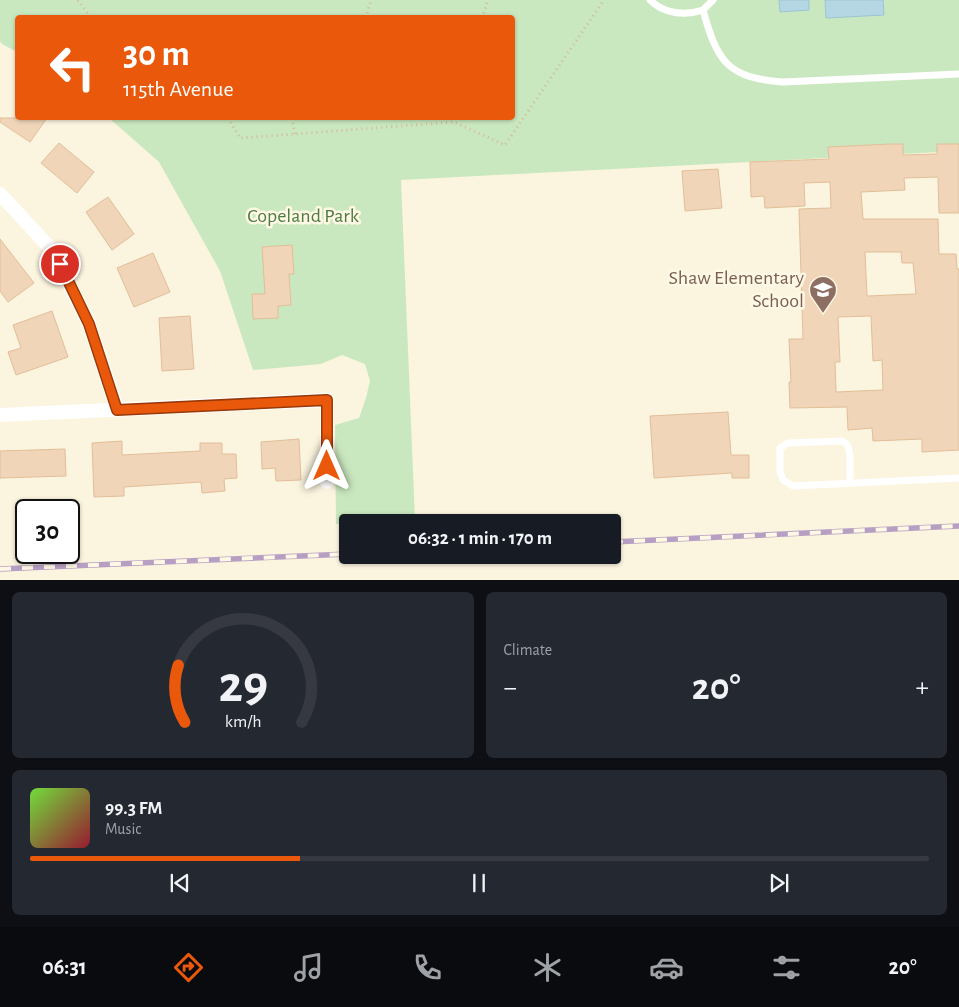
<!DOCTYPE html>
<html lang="en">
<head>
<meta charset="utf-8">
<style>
	body { margin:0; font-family:"Alegreya Sans",sans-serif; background:#242831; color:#f1f3f6; height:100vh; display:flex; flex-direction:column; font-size:19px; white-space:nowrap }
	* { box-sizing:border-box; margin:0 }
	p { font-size:16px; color:#9ea1a6 }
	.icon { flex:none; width:28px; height:28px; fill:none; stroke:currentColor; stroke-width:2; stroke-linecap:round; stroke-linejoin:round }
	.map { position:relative; height:580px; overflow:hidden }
	.sheet { display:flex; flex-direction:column; gap:12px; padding:12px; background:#0d0f14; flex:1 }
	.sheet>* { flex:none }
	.hud { position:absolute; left:15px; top:15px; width:500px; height:105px; border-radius:5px; box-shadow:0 1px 4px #0004; background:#ea580c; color:#fff; overflow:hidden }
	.speed { position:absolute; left:15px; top:499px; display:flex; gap:10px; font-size:25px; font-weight:700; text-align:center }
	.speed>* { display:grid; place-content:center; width:65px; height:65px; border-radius:50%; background:#171b24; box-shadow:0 1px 4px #0004; line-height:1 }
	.speed .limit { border:2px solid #111; border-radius:8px; background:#fff; color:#111 }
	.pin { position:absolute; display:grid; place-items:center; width:42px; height:42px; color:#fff; margin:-21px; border:2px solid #fff; border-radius:50%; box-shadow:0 1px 5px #0007 }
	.me { position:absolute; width:55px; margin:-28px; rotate:0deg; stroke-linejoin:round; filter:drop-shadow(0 0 4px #0008) }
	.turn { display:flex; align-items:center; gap:18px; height:105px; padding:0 25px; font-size:22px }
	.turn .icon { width:65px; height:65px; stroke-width:2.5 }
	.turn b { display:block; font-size:35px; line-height:42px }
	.big { font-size:38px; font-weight:700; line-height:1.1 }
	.sheet .card { flex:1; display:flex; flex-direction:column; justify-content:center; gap:8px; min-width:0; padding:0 18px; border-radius:8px; background:#242831 }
	.sheet .dial { align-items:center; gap:0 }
	.dial svg { height:130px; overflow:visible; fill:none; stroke:#363941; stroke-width:7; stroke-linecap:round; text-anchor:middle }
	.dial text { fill:#f1f3f6; stroke:none }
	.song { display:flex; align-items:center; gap:15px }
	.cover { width:60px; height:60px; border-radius:8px; background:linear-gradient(135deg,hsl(100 70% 55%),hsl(350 70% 35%)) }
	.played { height:5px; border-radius:2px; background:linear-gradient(90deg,#ea580c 30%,#363941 30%) }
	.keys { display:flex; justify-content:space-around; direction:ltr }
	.heat { display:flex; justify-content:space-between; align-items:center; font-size:28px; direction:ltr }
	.sheet .tiles { flex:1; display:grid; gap:12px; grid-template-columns:1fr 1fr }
	.card:last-child { grid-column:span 2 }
	.trip { position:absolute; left:339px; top:514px; width:282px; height:50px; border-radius:5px; background:#171b24; box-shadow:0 1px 4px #0004; font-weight:700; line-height:50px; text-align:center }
	.dock { display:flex; height:80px; justify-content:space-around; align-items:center; background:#090b0e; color:#9ea1a6 }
	.dock .icon { width:35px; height:35px }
	.dock .current { color:#ea580c }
	.dock b { font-size:22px; color:#f1f3f6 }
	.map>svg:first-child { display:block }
	.green { fill:#cae8bf }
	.water { fill:#b5d7e4; stroke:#9bc4d5 }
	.building { fill:#f0d5b8; stroke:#e2be98; fill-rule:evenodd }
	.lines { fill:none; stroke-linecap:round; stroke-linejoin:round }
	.path { stroke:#d4b99b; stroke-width:3; stroke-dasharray:1 4; stroke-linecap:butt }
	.lane { stroke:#fff; stroke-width:7 }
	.street { stroke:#fff; stroke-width:14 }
	.rail-casing { stroke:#b79fc3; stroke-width:5.5 }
	.rail { stroke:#fff8e5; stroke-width:4; stroke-dasharray:11; stroke-linecap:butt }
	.route-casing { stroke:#983908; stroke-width:12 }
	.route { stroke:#ea580c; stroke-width:9 }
	.labels { text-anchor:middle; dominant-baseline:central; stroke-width:5; stroke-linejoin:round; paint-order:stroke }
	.park-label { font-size:20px; fill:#4c7c43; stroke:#fff8e5 }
	.education-label { font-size:20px; fill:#785e54; stroke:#fff8e5; text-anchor:end }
</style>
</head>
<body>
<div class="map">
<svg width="959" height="580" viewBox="0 0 959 580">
	<rect width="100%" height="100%" fill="#fbf4df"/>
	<path class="green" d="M 0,0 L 959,0 L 959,151 L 401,180 L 415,520 L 336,524 L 335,425 L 359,418 L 366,398 L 370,381 L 365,364 L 342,355 L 321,364 L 253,370 L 220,271 L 159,162 L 109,118 L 512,118 L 512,18 L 18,18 L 17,52 L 2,44 L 0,41 Z"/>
	<g class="water">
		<path d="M 779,0 L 809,0 L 809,10 L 780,12 Z"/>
		<path d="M 825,0 L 883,0 L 884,15 L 826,18 Z"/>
	</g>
	<g class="building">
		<path d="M 0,118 L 47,118 L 30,142 L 0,122 Z"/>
		<path d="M 59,143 L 94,172 L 77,193 L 41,163 Z"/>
		<path d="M 890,144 L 903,144 L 903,155 L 937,154 L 937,144 L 959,144 L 959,213 L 939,213 L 938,177 L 904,178 L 905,190 L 861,192 L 863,219 L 938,219 L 939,254 L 956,254 L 957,269 L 959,269 L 959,450 L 922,452 L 922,439 L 873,441 L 872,428 L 848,430 L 847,407 L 790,408 L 789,382 L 791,382 L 789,339 L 803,339 L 799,209 L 831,208 L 830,182 L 804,183 L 805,206 L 765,208 L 764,196 L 751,197 L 750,162 L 829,159 L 828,147 ZM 865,252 L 901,252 L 902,263 L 913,263 L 916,294 L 867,296 ZM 871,316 L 873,361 L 882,360 L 883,390 L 836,392 L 835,362 L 840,362 L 838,317 Z"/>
		<path d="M 718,169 L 722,208 L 685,211 L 682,171 Z"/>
		<path d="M 108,197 L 134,234 L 112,250 L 86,212 Z"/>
		<path d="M 0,239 L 34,283 L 8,302 L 0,291 Z"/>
		<path d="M 292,245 L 294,274 L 289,274 L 291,305 L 278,306 L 278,318 L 253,319 L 252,294 L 265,294 L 262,247 Z"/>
		<path d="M 153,253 L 170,292 L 134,307 L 117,268 Z"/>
		<path d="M 52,311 L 68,357 L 16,375 L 8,352 L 21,348 L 13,325 Z"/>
		<path d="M 190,316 L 194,369 L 162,371 L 159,318 Z"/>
		<path d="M 728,412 L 731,455 L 749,455 L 749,478 L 732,478 L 732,473 L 654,478 L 650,416 Z"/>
		<path d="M 299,439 L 301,480 L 276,481 L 275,468 L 262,469 L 261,442 Z"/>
		<path d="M 122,441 L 122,455 L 200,451 L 200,443 L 222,443 L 222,454 L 236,454 L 237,478 L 224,479 L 225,491 L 202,493 L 201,482 L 124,487 L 124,496 L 94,497 L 92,443 Z"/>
		<path d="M 65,449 L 66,476 L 0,478 L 0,451 Z"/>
	</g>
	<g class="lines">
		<g class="path">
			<path d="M 78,0 L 91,18"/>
			<path d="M 366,18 L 371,0"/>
			<path d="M 482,18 L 488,0"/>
			<path d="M 228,118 L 240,138 L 454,122 L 505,145 L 604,0"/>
			<path d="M 292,118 L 295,135"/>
		</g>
		<g class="lane">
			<path d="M 650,0 C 664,14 685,16 703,10"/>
			<path d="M 713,0 L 703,10 C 717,61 727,78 783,82 L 959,74"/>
			<path d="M 850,483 L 850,454 L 847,444 L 842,441 L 788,443 L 780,448 L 780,472 L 783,480 L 793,486 L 959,478"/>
		</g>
		<g class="street">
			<path d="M 0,194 L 52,250 L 89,324 L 117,409"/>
			<path d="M 0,415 L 327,400 L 327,482"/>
		</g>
		<defs>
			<g id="rail">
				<path d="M 612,542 L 959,526"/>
				<path d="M 0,569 L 348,554"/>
			</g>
		</defs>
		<use href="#rail" class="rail-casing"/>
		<use href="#rail" class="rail"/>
	</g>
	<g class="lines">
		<defs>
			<path id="route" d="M 60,264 L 89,324 L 117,410 L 327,400 L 327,466"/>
		</defs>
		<use href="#route" class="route-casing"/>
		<use href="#route" class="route"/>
	</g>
	<defs>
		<symbol id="school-pin" viewBox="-11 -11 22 30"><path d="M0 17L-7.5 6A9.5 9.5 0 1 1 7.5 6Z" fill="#8d6e63" stroke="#fff8e5"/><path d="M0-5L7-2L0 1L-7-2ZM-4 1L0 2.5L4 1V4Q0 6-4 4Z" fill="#fff"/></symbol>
	</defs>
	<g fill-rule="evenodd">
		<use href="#school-pin" x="807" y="274" width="32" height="43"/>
	</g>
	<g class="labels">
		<g class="park-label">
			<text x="303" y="216">Copeland Park</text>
		</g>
		<g class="education-label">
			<text x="804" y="278">Shaw Elementary<tspan x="804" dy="23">School</tspan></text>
		</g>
	</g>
</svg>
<div class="speed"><div class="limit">30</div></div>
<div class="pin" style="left:60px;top:264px;background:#d93025"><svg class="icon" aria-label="arrive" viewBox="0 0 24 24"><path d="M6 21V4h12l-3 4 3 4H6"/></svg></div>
<svg class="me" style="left:327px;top:466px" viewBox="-20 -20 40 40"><path d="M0-17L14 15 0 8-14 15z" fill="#ea580c" stroke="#fff" stroke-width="4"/></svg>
<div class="trip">06:32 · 1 min · 170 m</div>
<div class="hud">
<div class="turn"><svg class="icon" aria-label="left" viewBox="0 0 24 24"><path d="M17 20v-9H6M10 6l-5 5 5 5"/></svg><div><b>30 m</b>115th Avenue</div></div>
</div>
</div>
<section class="sheet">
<div class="tiles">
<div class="card dial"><svg viewBox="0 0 100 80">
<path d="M14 69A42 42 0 1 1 86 69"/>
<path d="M14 69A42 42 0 0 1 10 34" stroke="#ea580c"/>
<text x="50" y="56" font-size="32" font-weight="700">29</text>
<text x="50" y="72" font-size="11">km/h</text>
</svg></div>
<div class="card"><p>Climate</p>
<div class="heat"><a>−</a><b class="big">20°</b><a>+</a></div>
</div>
<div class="card">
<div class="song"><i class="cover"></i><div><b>99.3 FM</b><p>Music</p></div></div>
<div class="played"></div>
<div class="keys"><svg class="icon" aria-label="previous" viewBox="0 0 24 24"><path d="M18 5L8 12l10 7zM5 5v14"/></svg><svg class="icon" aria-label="pause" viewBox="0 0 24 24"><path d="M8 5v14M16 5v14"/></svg><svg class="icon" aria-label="next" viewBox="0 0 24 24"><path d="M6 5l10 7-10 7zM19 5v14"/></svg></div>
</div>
</div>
</section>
<nav class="dock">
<b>06:31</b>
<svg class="icon current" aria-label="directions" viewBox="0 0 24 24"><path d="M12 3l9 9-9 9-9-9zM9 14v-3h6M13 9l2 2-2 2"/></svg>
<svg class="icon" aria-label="music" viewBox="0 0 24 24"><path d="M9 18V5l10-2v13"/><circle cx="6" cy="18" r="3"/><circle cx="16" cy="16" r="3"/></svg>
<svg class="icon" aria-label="phone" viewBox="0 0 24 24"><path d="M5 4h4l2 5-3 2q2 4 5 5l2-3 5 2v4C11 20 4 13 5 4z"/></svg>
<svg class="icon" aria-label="climate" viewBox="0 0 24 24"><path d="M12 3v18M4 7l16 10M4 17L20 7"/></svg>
<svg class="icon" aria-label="car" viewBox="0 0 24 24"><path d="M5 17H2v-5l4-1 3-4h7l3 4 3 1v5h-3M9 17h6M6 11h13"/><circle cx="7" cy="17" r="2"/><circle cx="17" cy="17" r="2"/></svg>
<svg class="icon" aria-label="filters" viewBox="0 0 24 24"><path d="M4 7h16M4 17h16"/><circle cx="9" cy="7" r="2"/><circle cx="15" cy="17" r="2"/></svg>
<b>20°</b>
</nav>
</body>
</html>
